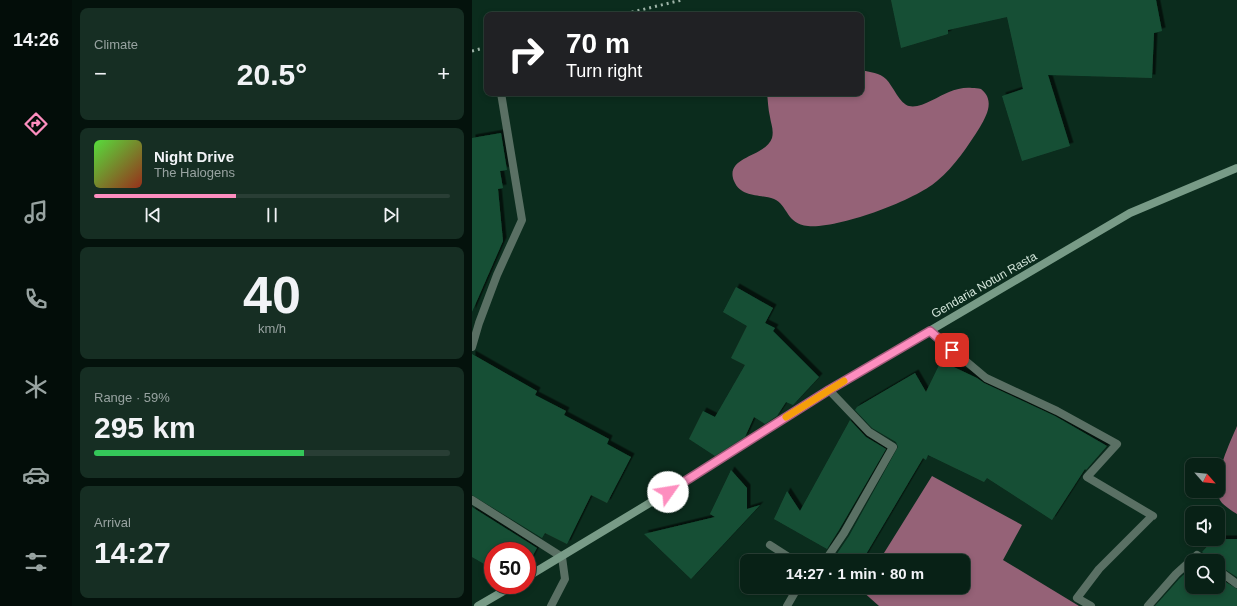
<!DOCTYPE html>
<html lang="en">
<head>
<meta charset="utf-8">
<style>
	body { margin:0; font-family:Helvetica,sans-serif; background:#162e23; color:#f1f3f6; height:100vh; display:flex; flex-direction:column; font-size:15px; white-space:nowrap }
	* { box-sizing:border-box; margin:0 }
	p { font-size:13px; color:#98a3a1 }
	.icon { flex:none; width:22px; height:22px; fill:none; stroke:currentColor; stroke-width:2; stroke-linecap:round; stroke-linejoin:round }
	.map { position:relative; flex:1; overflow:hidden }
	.drawer { display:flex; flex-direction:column; gap:8px; padding:8px; background:#04120c; width:400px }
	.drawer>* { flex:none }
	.guide { position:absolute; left:12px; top:12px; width:380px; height:84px; border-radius:8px; box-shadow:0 2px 6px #0003,0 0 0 1px #293e35; background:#202124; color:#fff; overflow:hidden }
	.needle { width:26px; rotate:117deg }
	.tools { position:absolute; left:713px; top:458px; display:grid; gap:8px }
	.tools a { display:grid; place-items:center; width:40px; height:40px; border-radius:8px; background:#082116; box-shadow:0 2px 6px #0003,0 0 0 1px #293e35; font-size:20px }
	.speed { position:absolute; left:12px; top:542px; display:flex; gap:8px; font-size:20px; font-weight:700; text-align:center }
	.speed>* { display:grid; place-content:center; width:52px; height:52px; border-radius:50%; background:#082116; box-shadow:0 2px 6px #0003,0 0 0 1px #293e35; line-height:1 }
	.speed .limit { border:6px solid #d22; background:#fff; color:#111 }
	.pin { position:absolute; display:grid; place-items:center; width:34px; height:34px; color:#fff; margin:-17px; border-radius:8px; box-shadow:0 2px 6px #0006 }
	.me { position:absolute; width:44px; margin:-22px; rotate:58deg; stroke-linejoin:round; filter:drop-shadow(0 0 3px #0008) }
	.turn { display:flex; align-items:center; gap:14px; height:84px; padding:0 16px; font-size:18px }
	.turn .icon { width:52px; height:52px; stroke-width:2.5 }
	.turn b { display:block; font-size:28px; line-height:34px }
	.big { font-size:30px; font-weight:700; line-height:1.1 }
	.drawer .widget { flex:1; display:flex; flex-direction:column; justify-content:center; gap:6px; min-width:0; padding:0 14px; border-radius:8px; background:#162e23 }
	.drawer .dial { align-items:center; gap:0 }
	.dial b { font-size:52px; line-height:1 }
	.song { display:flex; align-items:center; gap:12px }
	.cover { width:48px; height:48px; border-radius:6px; background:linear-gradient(135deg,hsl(110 70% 55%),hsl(10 70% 35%)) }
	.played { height:4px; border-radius:2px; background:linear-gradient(90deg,#fd8ebf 40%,#293e35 40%) }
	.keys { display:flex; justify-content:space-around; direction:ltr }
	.heat { display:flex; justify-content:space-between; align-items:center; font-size:22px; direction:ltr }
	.charge { height:6px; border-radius:3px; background:linear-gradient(90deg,#34c759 59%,#293e35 0) }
	.trip { position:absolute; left:268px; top:554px; width:230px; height:40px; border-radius:8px; background:#082116; box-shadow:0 2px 6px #0003,0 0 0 1px #293e35; font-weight:700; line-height:40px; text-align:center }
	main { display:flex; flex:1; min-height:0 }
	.dock { display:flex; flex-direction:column; width:72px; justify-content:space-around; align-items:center; background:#030d09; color:#98a3a1 }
	.dock .icon { width:28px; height:28px }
	.dock .active { color:#fd8ebf }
	.dock b { font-size:18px; color:#f1f3f6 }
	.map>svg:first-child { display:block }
	.water { fill:#956277 }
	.building { fill:#195036; filter:url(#shadow) }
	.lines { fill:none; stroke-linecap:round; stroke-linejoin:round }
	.minor { stroke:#5a7064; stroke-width:8 }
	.secondary { stroke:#789b87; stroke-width:8 }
	.rail { stroke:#9eb4a8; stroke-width:3; stroke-dasharray:2 4; stroke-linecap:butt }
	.route-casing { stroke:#a45c7c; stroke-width:10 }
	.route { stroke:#fd8ebf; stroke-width:7 }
	.slow { stroke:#f59e0b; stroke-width:7 }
	.labels { text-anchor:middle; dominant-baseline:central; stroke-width:4; stroke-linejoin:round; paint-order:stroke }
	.street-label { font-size:12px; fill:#d4e6db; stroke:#0b2c1d }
</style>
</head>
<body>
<main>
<nav class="dock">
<b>14:26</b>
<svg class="icon active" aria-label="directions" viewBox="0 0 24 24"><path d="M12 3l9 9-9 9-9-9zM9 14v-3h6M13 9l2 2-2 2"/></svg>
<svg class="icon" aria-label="music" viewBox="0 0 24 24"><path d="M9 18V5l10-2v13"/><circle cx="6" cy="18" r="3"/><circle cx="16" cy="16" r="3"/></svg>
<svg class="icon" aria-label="phone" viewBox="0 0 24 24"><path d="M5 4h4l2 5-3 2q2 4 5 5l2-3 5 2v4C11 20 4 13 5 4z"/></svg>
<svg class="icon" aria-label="climate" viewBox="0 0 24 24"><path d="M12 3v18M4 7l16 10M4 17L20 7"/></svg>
<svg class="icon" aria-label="car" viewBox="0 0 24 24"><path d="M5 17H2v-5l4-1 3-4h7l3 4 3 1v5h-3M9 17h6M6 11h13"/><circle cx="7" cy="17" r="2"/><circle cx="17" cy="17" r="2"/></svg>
<svg class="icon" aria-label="filters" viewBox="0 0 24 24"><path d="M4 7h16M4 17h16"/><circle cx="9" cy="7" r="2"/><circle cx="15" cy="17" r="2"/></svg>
</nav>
<section class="drawer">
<div class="widget"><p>Climate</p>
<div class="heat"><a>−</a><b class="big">20.5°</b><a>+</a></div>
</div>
<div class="widget">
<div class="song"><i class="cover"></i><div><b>Night Drive</b><p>The Halogens</p></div></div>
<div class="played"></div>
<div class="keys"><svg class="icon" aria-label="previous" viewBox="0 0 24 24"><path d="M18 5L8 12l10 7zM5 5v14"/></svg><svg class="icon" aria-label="pause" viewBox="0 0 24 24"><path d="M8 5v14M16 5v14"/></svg><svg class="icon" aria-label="next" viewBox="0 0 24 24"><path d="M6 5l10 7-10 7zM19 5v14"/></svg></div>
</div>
<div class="widget dial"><b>40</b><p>km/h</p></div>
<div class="widget"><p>Range · 59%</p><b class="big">295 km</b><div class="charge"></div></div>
<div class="widget"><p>Arrival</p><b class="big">14:27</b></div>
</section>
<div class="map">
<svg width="765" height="606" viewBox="0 0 765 606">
	<defs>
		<filter id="shadow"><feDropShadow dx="3.5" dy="-3.5" stdDeviation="0" flood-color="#0009"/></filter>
	</defs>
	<rect width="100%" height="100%" fill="#0b2c1d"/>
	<g class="water">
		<path d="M 389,70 C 398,72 408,73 414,79 C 421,86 428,104 437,106 C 449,109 466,96 477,92 C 484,89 493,87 500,88 C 503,88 506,88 509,89 C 523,100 515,115 508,127 C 496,146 483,166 465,181 C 442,201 365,229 336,226 C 314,224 316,205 302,199 C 288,194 269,198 262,181 C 252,156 294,157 300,138 C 302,130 299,124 298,117 C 296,109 296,101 295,93 L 389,93 Z"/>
		<path d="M 765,426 L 765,514 C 760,511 754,507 750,503 C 736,487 758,443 765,426 Z"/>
		<path d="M 460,476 L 550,525 L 531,560 L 607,606 L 407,606 L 389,590 L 391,587 L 491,587 L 491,561 L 407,561 Z"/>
	</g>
	<g class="building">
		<path d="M 419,0 L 684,0 L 690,31 L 682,33 L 680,78 L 576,75 L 598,146 L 550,161 L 530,96 L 551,89 L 535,17 L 476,30 L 476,34 L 429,48 Z"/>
		<path d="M 29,133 L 35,170 L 28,171 L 31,188 L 26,189 L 31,241 L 0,312 L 0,138 Z"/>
		<path d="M 264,287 L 301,308 L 293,323 L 303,328 L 301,331 L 347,377 L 321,405 L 314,402 L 305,416 L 293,424 L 282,417 L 273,437 L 243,456 L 217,439 L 231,411 L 243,417 L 273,365 L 259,358 L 275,326 L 251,312 Z"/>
		<path d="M 0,354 L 65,391 L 63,395 L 94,411 L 92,415 L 137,439 L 135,444 L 159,457 L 135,503 L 119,495 L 95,544 L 73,533 L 70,538 L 0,495 Z"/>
		<path d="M 469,361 L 505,378 L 512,383 L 583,416 L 635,446 L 614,470 L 613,469 L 580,520 L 515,478 L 512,482 L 456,455 L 454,460 L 451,458 L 390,561 L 360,561 L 377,536 L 426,447 L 424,442 L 400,428 L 383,410 L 385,407 L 443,373 L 454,392 Z"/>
		<path d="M 378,420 L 394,437 L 414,449 L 367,530 L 355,549 L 302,519 L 315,491 L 328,511 Z"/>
		<path d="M 259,470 L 275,488 L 275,509 L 288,505 L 219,579 L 172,534 L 243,517 L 238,514 Z"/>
		<path d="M 0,507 L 65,548 L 55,566 L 55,551 L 21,551 L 21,569 L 0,557 Z"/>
		<path d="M 742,539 L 765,539 L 765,577 L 746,565 L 746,561 L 738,561 L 737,557 L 730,552 Z"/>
		<path d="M 720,567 L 720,587 L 746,587 L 746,577 L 765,589 L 765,606 L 683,606 L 708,578 Z"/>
	</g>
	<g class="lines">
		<g class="minor">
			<path d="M 458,331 L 514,378 L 585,411 L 645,444 L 615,477 L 681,516 L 680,516 L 627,569 L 605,598 L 619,606"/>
			<path d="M 0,347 L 7,323 L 25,275 L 50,220 L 29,93"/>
			<path d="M 0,500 L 90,557 L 93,579 L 79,606"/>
			<path d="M 298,545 L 323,561"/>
			<path d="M 353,561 L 372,533 L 421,447 L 397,432 L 357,390"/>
			<path d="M 746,570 L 765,584"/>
			<path d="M 315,606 L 326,587"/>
			<path d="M 676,606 L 704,574 L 725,555 L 733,561"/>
		</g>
		<g class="secondary">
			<path d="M 55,577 L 196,492 L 357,390 L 658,213 L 765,168"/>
			<path d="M 6,606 L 42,585"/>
		</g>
		<g class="rail">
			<path d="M 148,15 L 210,0"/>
			<path d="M 0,51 L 15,47"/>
		</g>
	</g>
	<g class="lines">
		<defs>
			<path id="route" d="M 196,492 L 357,390 L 458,331 L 480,350"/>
		</defs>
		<use href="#route" class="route-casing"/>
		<use href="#route" class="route"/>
		<path class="slow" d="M 314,417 L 372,381"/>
	</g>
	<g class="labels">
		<g class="street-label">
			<text transform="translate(512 285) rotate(-30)">Gendaria Notun Rasta</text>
		</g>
	</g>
</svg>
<div class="tools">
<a><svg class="needle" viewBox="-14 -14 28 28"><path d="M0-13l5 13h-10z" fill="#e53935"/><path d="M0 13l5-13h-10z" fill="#98a3a1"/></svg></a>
<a><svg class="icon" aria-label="sound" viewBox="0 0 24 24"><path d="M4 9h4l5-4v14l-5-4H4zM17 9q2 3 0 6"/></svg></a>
<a><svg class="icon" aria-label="search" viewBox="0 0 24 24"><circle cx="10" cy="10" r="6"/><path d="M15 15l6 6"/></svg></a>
</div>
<div class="speed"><div class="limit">50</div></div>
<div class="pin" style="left:480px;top:350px;background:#d93025"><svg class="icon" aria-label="arrive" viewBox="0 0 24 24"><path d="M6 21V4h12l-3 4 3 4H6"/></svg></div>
<svg class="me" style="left:196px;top:492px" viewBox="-20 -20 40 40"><circle r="19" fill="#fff"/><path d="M0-13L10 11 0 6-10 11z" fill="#fd8ebf"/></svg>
<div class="trip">14:27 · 1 min · 80 m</div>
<div class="guide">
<div class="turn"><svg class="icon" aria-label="right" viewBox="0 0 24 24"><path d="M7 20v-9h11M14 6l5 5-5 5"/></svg><div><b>70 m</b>Turn right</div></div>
</div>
</div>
</main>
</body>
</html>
